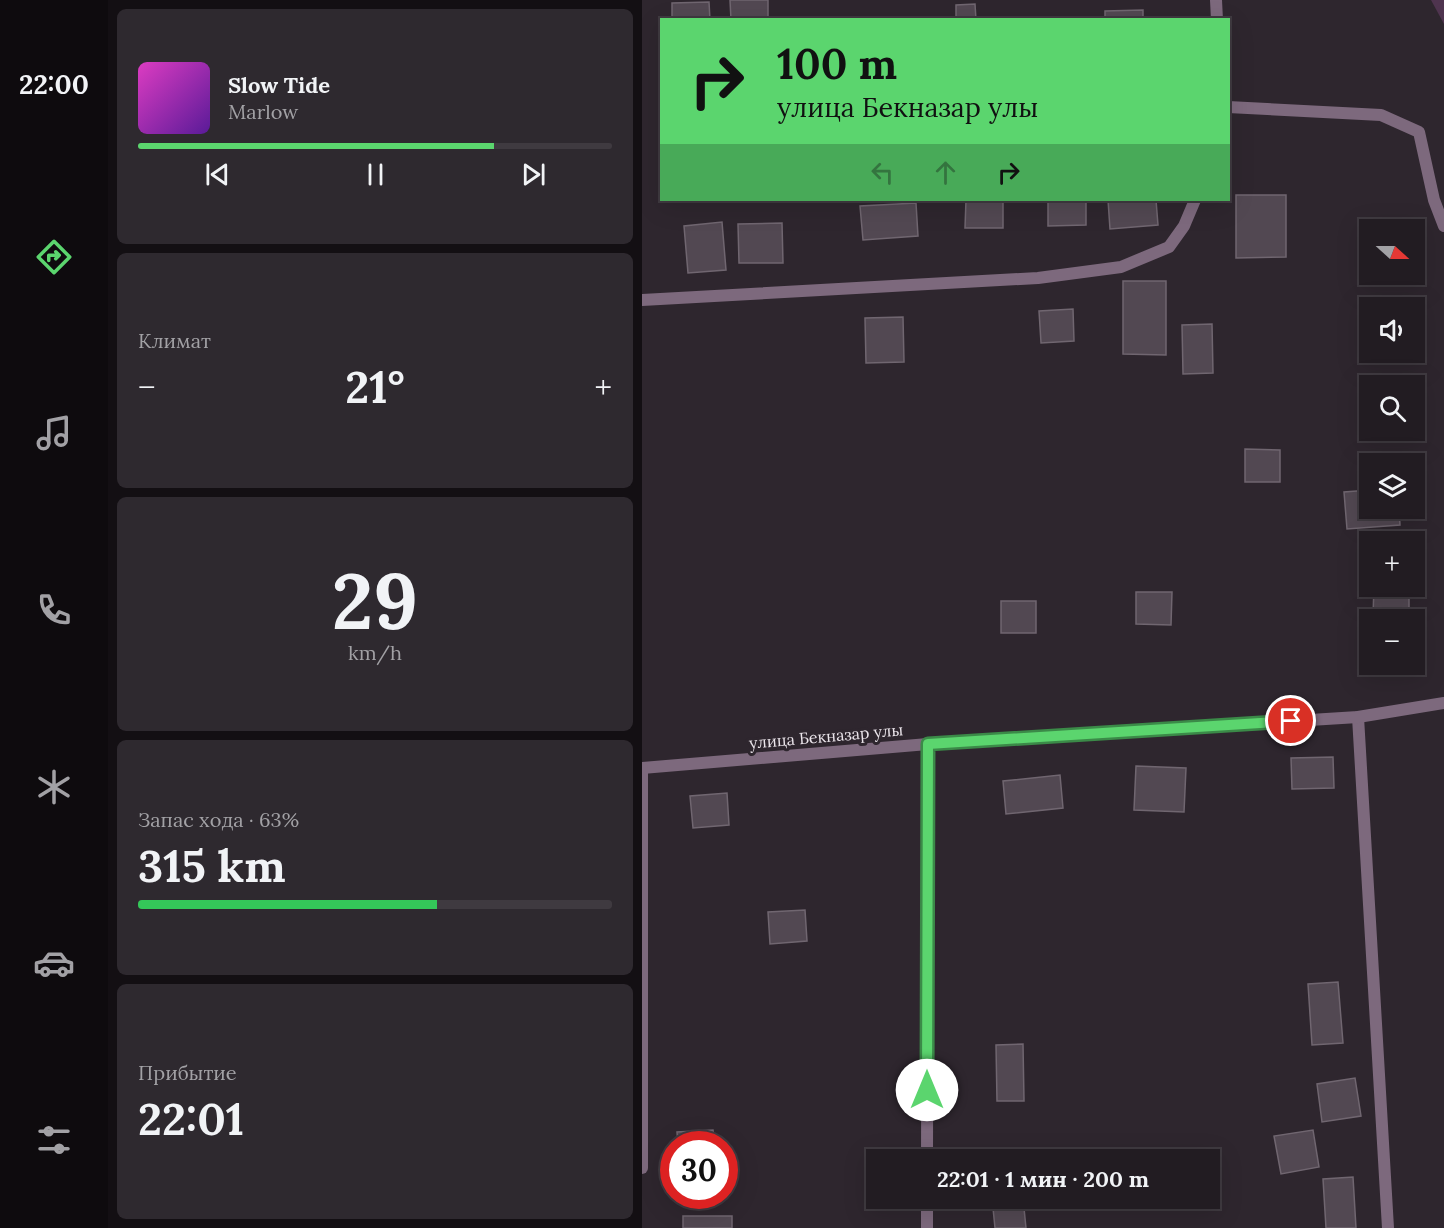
<!DOCTYPE html>
<html lang="ru">
<head>
<meta charset="utf-8">
<style>
	body { margin:0; font-family:Lora,serif; background:#2e292f; color:#f1f3f6; height:100vh; display:flex; flex-direction:column; font-size:22px; white-space:nowrap }
	* { box-sizing:border-box; margin:0 }
	p { font-size:20px; color:#a2a1a5 }
	.icon { flex:none; width:33px; height:33px; fill:none; stroke:currentColor; stroke-width:2; stroke-linecap:round; stroke-linejoin:round }
	.map { position:relative; flex:1; overflow:hidden }
	.sheet { display:flex; flex-direction:column; gap:9px; padding:9px; background:#130f13; width:534px }
	.sheet>* { flex:none }
	.banner { position:absolute; left:18px; top:18px; width:570px; height:183px; border-radius:0px; box-shadow:0 6px 24px #0002,0 0 0 2px #3f3a40; background:#5bd56e; color:#111; overflow:hidden }
	.needle { width:39px; rotate:111deg }
	.controls { position:absolute; left:717px; top:219px; display:grid; gap:12px }
	.controls a { display:grid; place-items:center; width:66px; height:66px; border-radius:0px; background:#221c22; box-shadow:0 6px 24px #0002,0 0 0 2px #3f3a40; font-size:30px }
	.speed { position:absolute; left:18px; top:1131px; display:flex; gap:12px; font-size:30px; font-weight:700; text-align:center }
	.speed>* { display:grid; place-content:center; width:78px; height:78px; border-radius:50%; background:#221c22; box-shadow:0 6px 24px #0002,0 0 0 2px #3f3a40; line-height:1 }
	.speed .limit { border:9px solid #d22; background:#fff; color:#111 }
	.pin { position:absolute; display:grid; place-items:center; width:51px; height:51px; color:#fff; margin:-26px; border:3px solid #fff; border-radius:50%; box-shadow:0 2px 6px #0007 }
	.me { position:absolute; width:66px; margin:-33px; rotate:0deg; stroke-linejoin:round; filter:drop-shadow(0 0 4px #0008) }
	.turn { display:flex; align-items:center; gap:21px; height:126px; padding:0 18px; font-size:27px }
	.turn .icon { width:78px; height:78px; stroke-width:2.5 }
	.turn b { display:block; font-size:42px; line-height:51px }
	.lanes { display:flex; align-items:center; height:57px; padding:0 18px; background:#0003; justify-content:center; gap:30px; direction:ltr }
	.lanes .off { opacity:.35 }
	.big { font-size:45px; font-weight:700; line-height:1.1 }
	.sheet .tile { flex:1; display:flex; flex-direction:column; justify-content:center; gap:9px; min-width:0; padding:0 21px; border-radius:9px; background:#2e292f }
	.sheet .dial { align-items:center; gap:0 }
	.dial b { font-size:78px; line-height:1 }
	.song { display:flex; align-items:center; gap:18px }
	.cover { width:72px; height:72px; border-radius:9px; background:linear-gradient(135deg,hsl(310 70% 55%),hsl(270 70% 35%)) }
	.played { height:6px; border-radius:3px; background:linear-gradient(90deg,#5bd56e 75%,#3f3a40 75%) }
	.keys { display:flex; justify-content:space-around; direction:ltr }
	.heat { display:flex; justify-content:space-between; align-items:center; font-size:33px; direction:ltr }
	.charge { height:9px; border-radius:4px; background:linear-gradient(90deg,#34c759 63%,#3f3a40 0) }
	.trip { position:absolute; left:224px; top:1149px; width:354px; height:60px; border-radius:0px; background:#221c22; box-shadow:0 6px 24px #0002,0 0 0 2px #3f3a40; font-weight:700; line-height:60px; text-align:center }
	main { display:flex; flex:1; min-height:0 }
	.tab-bar { display:flex; flex-direction:column; width:108px; justify-content:space-around; align-items:center; background:#0e0b0e; color:#a2a1a5 }
	.tab-bar .icon { width:42px; height:42px }
	.tab-bar .current { color:#5bd56e }
	.tab-bar b { font-size:27px; color:#f1f3f6 }
	.map>svg:first-child { display:block }
	.green { fill:#4f344f }
	.building { fill:#524852; stroke:#706670; stroke-width:1.5 }
	.lines { fill:none; stroke-linecap:round; stroke-linejoin:round }
	.minor { stroke:#7d697d; stroke-width:12 }
	.route-casing { stroke:#3b8a48; stroke-width:15 }
	.route { stroke:#5bd56e; stroke-width:10 }
	.labels { text-anchor:middle; dominant-baseline:central; stroke-width:6; stroke-linejoin:round; paint-order:stroke }
	.street-label { font-size:16px; fill:#ebe5eb; stroke:#2e262e }
</style>
</head>
<body>
<main>
<nav class="tab-bar">
<b>22:00</b>
<svg class="icon current" aria-label="directions" viewBox="0 0 24 24"><path d="M12 3l9 9-9 9-9-9zM9 14v-3h6M13 9l2 2-2 2"/></svg>
<svg class="icon" aria-label="music" viewBox="0 0 24 24"><path d="M9 18V5l10-2v13"/><circle cx="6" cy="18" r="3"/><circle cx="16" cy="16" r="3"/></svg>
<svg class="icon" aria-label="phone" viewBox="0 0 24 24"><path d="M5 4h4l2 5-3 2q2 4 5 5l2-3 5 2v4C11 20 4 13 5 4z"/></svg>
<svg class="icon" aria-label="climate" viewBox="0 0 24 24"><path d="M12 3v18M4 7l16 10M4 17L20 7"/></svg>
<svg class="icon" aria-label="car" viewBox="0 0 24 24"><path d="M5 17H2v-5l4-1 3-4h7l3 4 3 1v5h-3M9 17h6M6 11h13"/><circle cx="7" cy="17" r="2"/><circle cx="17" cy="17" r="2"/></svg>
<svg class="icon" aria-label="filters" viewBox="0 0 24 24"><path d="M4 7h16M4 17h16"/><circle cx="9" cy="7" r="2"/><circle cx="15" cy="17" r="2"/></svg>
</nav>
<section class="sheet">
<div class="tile">
<div class="song"><i class="cover"></i><div><b>Slow Tide</b><p>Marlow</p></div></div>
<div class="played"></div>
<div class="keys"><svg class="icon" aria-label="previous" viewBox="0 0 24 24"><path d="M18 5L8 12l10 7zM5 5v14"/></svg><svg class="icon" aria-label="pause" viewBox="0 0 24 24"><path d="M8 5v14M16 5v14"/></svg><svg class="icon" aria-label="next" viewBox="0 0 24 24"><path d="M6 5l10 7-10 7zM19 5v14"/></svg></div>
</div>
<div class="tile"><p>Климат</p>
<div class="heat"><a>−</a><b class="big">21°</b><a>+</a></div>
</div>
<div class="tile dial"><b>29</b><p>km/h</p></div>
<div class="tile"><p>Запас хода · 63%</p><b class="big">315 km</b><div class="charge"></div></div>
<div class="tile"><p>Прибытие</p><b class="big">22:01</b></div>
</section>
<div class="map">
<svg width="802" height="1228" viewBox="0 0 802 1228">
	<rect width="100%" height="100%" fill="#2e262e"/>
	<path class="green" d="M 789,0 L 802,0 L 802,24 Z"/>
	<g class="building">
		<path d="M 88,0 L 126,0 L 126,20 L 89,20 Z"/>
		<path d="M 67,2 L 68,20 L 30,20 L 30,3 Z"/>
		<path d="M 333,4 L 334,20 L 314,20 L 314,5 Z"/>
		<path d="M 501,10 L 501,20 L 463,20 L 463,11 Z"/>
		<path d="M 594,195 L 644,195 L 644,257 L 594,258 Z"/>
		<path d="M 324,200 L 361,200 L 361,228 L 323,228 Z"/>
		<path d="M 406,200 L 444,200 L 444,225 L 406,226 Z"/>
		<path d="M 466,200 L 514,200 L 516,225 L 468,229 Z"/>
		<path d="M 274,203 L 276,236 L 221,240 L 218,206 Z"/>
		<path d="M 80,222 L 84,270 L 46,273 L 42,226 Z"/>
		<path d="M 140,223 L 141,263 L 97,263 L 96,224 Z"/>
		<path d="M 481,281 L 524,281 L 524,355 L 481,354 Z"/>
		<path d="M 431,309 L 432,341 L 399,343 L 397,311 Z"/>
		<path d="M 261,317 L 262,362 L 224,363 L 223,318 Z"/>
		<path d="M 570,324 L 571,373 L 541,374 L 540,325 Z"/>
		<path d="M 603,449 L 638,450 L 638,482 L 603,482 Z"/>
		<path d="M 728,490 L 728,508 L 757,508 L 758,525 L 705,529 L 702,492 Z"/>
		<path d="M 732,586 L 767,586 L 767,616 L 731,616 Z"/>
		<path d="M 494,592 L 530,592 L 529,625 L 494,624 Z"/>
		<rect x="359" y="601" width="35" height="32"/>
		<path d="M 691,757 L 692,788 L 650,789 L 649,758 Z"/>
		<path d="M 494,766 L 544,768 L 542,812 L 492,810 Z"/>
		<path d="M 418,775 L 421,808 L 364,814 L 361,781 Z"/>
		<path d="M 85,793 L 87,825 L 51,828 L 48,796 Z"/>
		<path d="M 163,910 L 165,941 L 128,944 L 126,912 Z"/>
		<path d="M 696,982 L 701,1043 L 670,1045 L 666,984 Z"/>
		<path d="M 381,1044 L 382,1101 L 355,1101 L 354,1045 Z"/>
		<path d="M 713,1078 L 719,1116 L 680,1122 L 675,1084 Z"/>
		<path d="M 71,1130 L 73,1144 L 36,1144 L 35,1132 Z"/>
		<path d="M 671,1130 L 677,1167 L 639,1174 L 632,1136 Z"/>
		<path d="M 711,1177 L 714,1228 L 684,1228 L 681,1179 Z"/>
		<path d="M 350,1198 L 381,1198 L 384,1228 L 353,1228 Z"/>
		<rect x="41" y="1216" width="49" height="12"/>
	</g>
	<g class="lines">
		<g class="minor">
			<path d="M 574,0 L 575,20"/>
			<path d="M 586,107 L 739,115 L 777,132 L 792,200 L 802,226"/>
			<path d="M 0,300 L 396,278 L 479,267 L 527,247 L 542,226 L 553,200"/>
			<path d="M 716,717 L 746,1228"/>
			<path d="M 0,768 L 286,744 L 716,717 L 802,703"/>
			<path d="M 285,1160 L 286,744"/>
			<path d="M 0,1168 L 0,768"/>
			<path d="M 285,1228 L 285,1198"/>
		</g>
	</g>
	<g class="lines">
		<defs>
			<path id="route" d="M 285,1090 L 286,744 L 649,721"/>
		</defs>
		<use href="#route" class="route-casing"/>
		<use href="#route" class="route"/>
	</g>
	<g class="labels">
		<g class="street-label">
			<text transform="translate(184 736) rotate(-5)">улица Бекназар улы</text>
		</g>
	</g>
</svg>
<div class="controls">
<a><svg class="needle" viewBox="-14 -14 28 28"><path d="M0-13l5 13h-10z" fill="#e53935"/><path d="M0 13l5-13h-10z" fill="#a2a1a5"/></svg></a>
<a><svg class="icon" aria-label="sound" viewBox="0 0 24 24"><path d="M4 9h4l5-4v14l-5-4H4zM17 9q2 3 0 6"/></svg></a>
<a><svg class="icon" aria-label="search" viewBox="0 0 24 24"><circle cx="10" cy="10" r="6"/><path d="M15 15l6 6"/></svg></a>
<a><svg class="icon" aria-label="layers" viewBox="0 0 24 24"><path d="M12 4l9 5-9 5-9-5zM3 14l9 5 9-5"/></svg></a>
<a>+</a>
<a>−</a>
</div>
<div class="speed"><div class="limit">30</div></div>
<div class="pin" style="left:649px;top:721px;background:#d93025"><svg class="icon" aria-label="arrive" viewBox="0 0 24 24"><path d="M6 21V4h12l-3 4 3 4H6"/></svg></div>
<svg class="me" style="left:285px;top:1090px" viewBox="-20 -20 40 40"><circle r="19" fill="#fff"/><path d="M0-13L10 11 0 6-10 11z" fill="#5bd56e"/></svg>
<div class="trip">22:01 · 1 мин · 200 m</div>
<div class="banner">
<div class="turn"><svg class="icon" aria-label="right" viewBox="0 0 24 24"><path d="M7 20v-9h11M14 6l5 5-5 5"/></svg><div><b>100 m</b>улица Бекназар улы</div></div>
<div class="lanes"><svg class="icon off" aria-label="left" viewBox="0 0 24 24"><path d="M17 20v-9H6M10 6l-5 5 5 5"/></svg><svg class="icon off" aria-label="ahead" viewBox="0 0 24 24"><path d="M12 20V5M6 11l6-6 6 6"/></svg><svg class="icon" aria-label="right" viewBox="0 0 24 24"><path d="M7 20v-9h11M14 6l5 5-5 5"/></svg></div>
</div>
</div>
</main>
</body>
</html>
